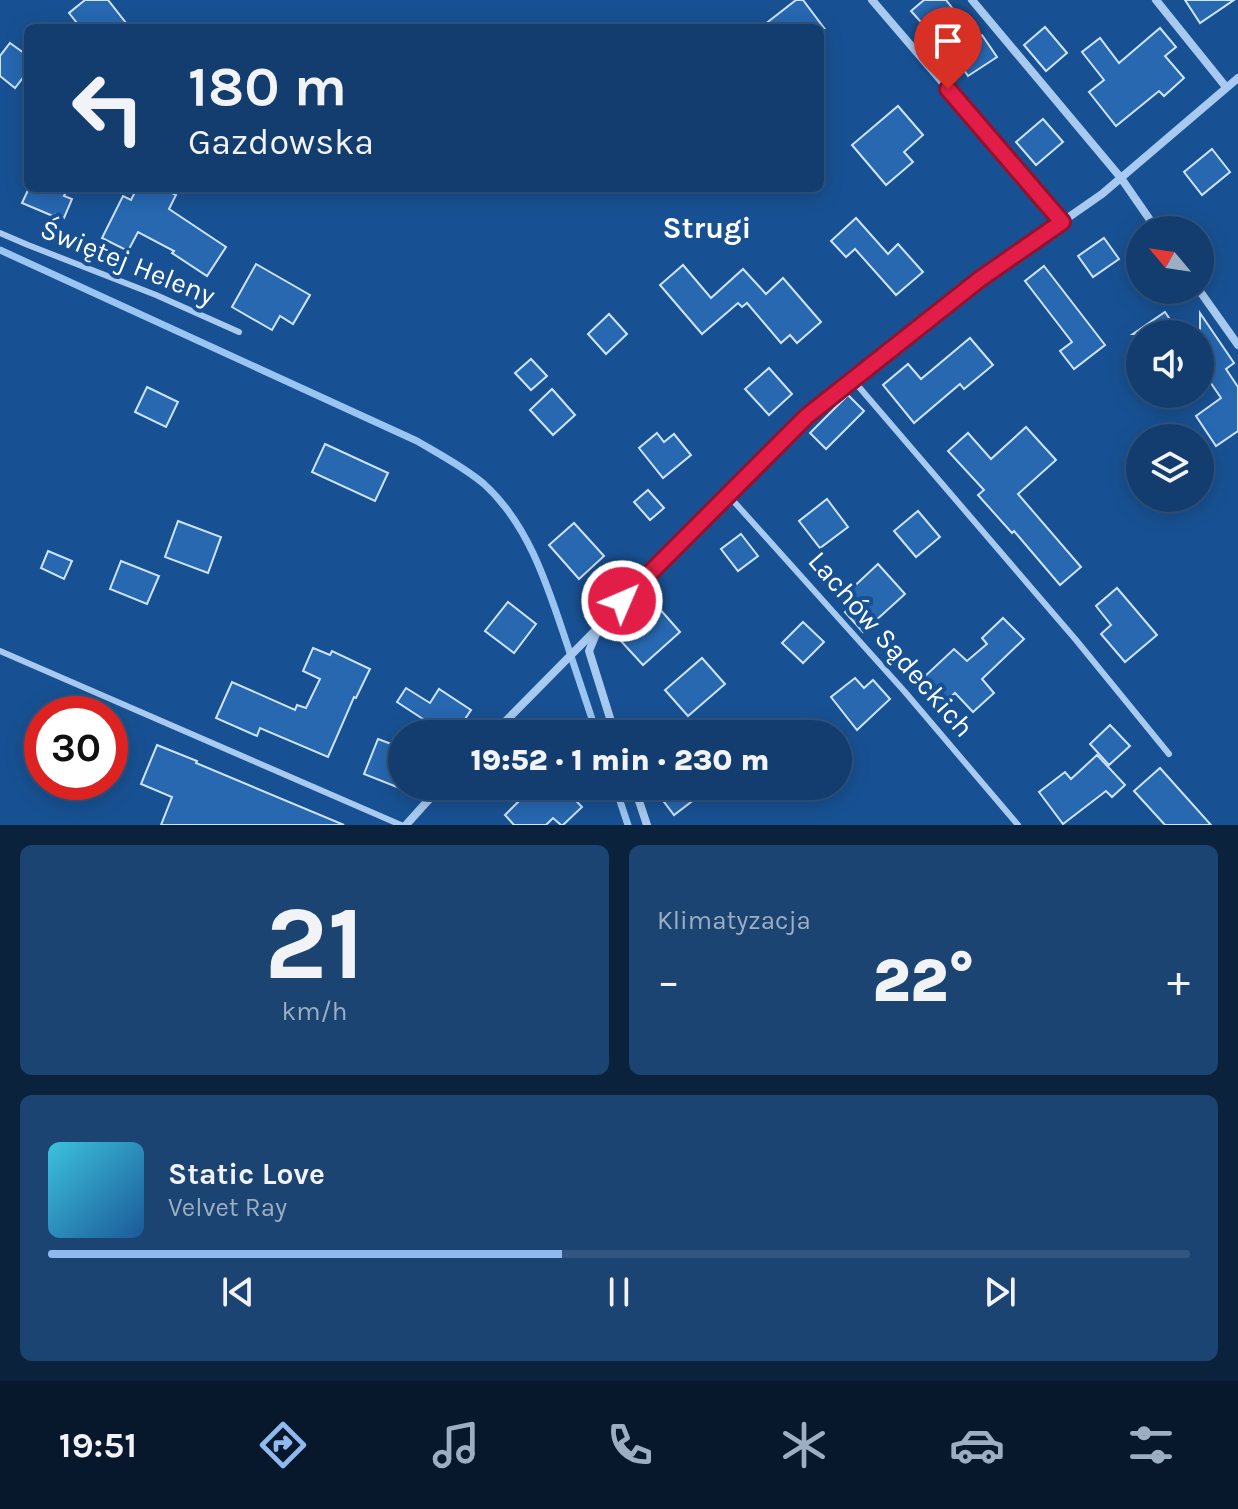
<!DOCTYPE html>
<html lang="pl">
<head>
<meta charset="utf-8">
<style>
	body { margin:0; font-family:Karla,sans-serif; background:#1b4473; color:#f1f3f6; height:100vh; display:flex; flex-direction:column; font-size:30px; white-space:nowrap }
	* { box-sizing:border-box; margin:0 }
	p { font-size:26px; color:#9caec2 }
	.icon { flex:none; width:44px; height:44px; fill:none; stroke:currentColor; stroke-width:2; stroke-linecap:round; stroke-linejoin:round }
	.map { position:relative; height:825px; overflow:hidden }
	.side { display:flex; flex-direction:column; gap:20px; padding:20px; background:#0a223c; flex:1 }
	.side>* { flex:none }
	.banner { position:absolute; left:24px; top:24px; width:800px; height:168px; border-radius:12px; box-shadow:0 4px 20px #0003,0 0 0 2px #315681; background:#123d6e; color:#f1f3f6; overflow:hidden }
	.needle { width:52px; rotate:299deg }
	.buttons { position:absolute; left:1126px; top:216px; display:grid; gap:16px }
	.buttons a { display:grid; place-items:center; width:88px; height:88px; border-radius:50%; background:#123d6e; box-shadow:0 4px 20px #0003,0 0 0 2px #315681; font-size:40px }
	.speed { position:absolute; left:24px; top:696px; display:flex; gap:16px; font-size:40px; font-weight:700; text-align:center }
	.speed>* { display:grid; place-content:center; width:104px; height:104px; border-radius:50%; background:#123d6e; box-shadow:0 4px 20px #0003,0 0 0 2px #315681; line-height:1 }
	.speed .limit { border:12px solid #d22; background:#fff; color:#111 }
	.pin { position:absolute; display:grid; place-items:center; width:68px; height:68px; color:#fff; margin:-82px -34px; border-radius:50% 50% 50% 0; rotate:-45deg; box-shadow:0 0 8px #0007 }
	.pin .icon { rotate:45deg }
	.me { position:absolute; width:88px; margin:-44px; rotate:45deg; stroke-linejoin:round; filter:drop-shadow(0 0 6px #0008) }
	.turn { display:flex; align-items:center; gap:28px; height:168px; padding:0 32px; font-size:36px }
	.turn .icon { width:104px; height:104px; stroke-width:2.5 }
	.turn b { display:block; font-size:56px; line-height:68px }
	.big { font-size:60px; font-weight:800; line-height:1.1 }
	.side .widget { flex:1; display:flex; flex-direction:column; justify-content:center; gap:12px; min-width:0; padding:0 28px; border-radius:12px; background:#1b4473 }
	.side .dial { align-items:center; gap:0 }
	.dial b { font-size:104px; line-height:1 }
	.song { display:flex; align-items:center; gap:24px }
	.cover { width:96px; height:96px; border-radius:12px; background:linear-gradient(135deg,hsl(190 70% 55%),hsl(210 70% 35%)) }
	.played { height:8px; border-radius:4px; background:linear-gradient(90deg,#90b9f0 45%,#315681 45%) }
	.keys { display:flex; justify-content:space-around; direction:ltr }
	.heat { display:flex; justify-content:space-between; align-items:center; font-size:44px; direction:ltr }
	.side .tiles { flex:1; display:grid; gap:20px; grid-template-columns:1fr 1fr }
	.widget:last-child { grid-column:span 2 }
	.trip { position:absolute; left:388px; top:720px; width:464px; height:80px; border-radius:40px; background:#123d6e; box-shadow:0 4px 20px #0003,0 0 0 2px #315681; font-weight:800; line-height:80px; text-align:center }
	.tabs { display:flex; height:128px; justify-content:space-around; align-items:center; background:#07182c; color:#9caec2 }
	.tabs .icon { width:56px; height:56px }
	.tabs .selected { color:#90b9f0 }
	.tabs b { font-size:36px; color:#f1f3f6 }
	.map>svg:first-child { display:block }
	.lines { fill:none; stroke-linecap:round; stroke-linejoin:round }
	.stream { stroke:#9ac5f2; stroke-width:7 }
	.building { fill:#2768b1; stroke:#cee4fb; stroke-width:2 }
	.service { stroke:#a8caf0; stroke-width:6 }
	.minor { stroke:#a8caf0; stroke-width:8 }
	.route-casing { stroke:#92132f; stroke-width:20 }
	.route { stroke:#e11d48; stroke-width:14 }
	.labels { text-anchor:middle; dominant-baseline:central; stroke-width:8; stroke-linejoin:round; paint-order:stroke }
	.street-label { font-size:28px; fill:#fff; stroke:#185193 }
	.neighbourhood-label { font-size:30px; font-weight:bold; fill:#fff; stroke:#185193 }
</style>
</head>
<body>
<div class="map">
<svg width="1238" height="825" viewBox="0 0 1238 825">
	<rect width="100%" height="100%" fill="#185193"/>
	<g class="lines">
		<g class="stream">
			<path d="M 0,250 L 417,441 C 439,454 464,467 484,484 C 527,523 546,581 564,635 C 575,668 586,701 597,734"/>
			<path d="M 615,786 L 628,825"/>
		</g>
	</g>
	<g class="building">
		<path d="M 85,0 L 108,0 L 130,28 L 81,28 L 69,13 Z"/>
		<path d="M 796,0 L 803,0 L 824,28 L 760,28 Z"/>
		<path d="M 924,0 L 946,0 L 953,9 L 929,31 L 911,11 Z"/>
		<path d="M 1185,0 L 1234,0 L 1200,23 Z"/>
		<path d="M 1045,27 L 1067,53 L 1046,71 L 1024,45 Z"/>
		<path d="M 1160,28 L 1176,47 L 1165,56 L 1184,78 L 1164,96 L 1159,91 L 1116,126 L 1089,92 L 1104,80 L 1082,52 L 1100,38 L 1119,63 Z"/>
		<path d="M 982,35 L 997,57 L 968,76 L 953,54 Z"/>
		<path d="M 10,43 L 28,56 L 28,71 L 15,88 L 0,76 L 0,56 Z"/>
		<path d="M 898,106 L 923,135 L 904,152 L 913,162 L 886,185 L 852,145 Z"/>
		<path d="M 1043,119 L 1063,142 L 1036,165 L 1016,142 Z"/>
		<path d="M 1212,149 L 1230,172 L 1202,195 L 1184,172 Z"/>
		<path d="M 29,188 L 68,188 L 64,196 L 72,199 L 64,218 L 56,214 L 53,216 L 22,203 Z"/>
		<path d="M 137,188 L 162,188 L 176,195 L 169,209 L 226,247 L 207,276 L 172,253 L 174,251 L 138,232 L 128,251 L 102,238 L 123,196 L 131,200 Z"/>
		<path d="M 856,218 L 888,254 L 898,244 L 923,272 L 896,295 L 855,249 L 846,257 L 831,241 Z"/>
		<path d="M 1104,238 L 1119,259 L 1093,277 L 1078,256 Z"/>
		<path d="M 256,264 L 310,295 L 293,324 L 280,316 L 272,330 L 232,307 Z"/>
		<path d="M 683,265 L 711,298 L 743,269 L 766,294 L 783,278 L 821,322 L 797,343 L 790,335 L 781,343 L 747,303 L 742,307 L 738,303 L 702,334 L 660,285 Z"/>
		<path d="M 1044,266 L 1105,345 L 1074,369 L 1060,351 L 1072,342 L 1025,281 Z"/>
		<path d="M 1165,312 L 1180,334 L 1133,334 Z"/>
		<path d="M 1200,313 L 1234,363 L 1226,369 L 1238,387 L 1238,431 L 1216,446 L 1196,416 L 1221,398 L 1200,367 Z"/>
		<path d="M 609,314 L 627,334 L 606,354 L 588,334 Z"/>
		<path d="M 970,338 L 993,365 L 964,389 L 960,384 L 914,423 L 883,385 L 908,364 L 921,379 Z"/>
		<path d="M 531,359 L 547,376 L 531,390 L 515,373 Z"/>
		<path d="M 769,368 L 792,394 L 769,415 L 745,389 Z"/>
		<path d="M 147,387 L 178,402 L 166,427 L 135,412 Z"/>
		<path d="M 552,389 L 575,415 L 553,435 L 530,410 Z"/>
		<path d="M 848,395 L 864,411 L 826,449 L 810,433 Z"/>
		<path d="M 1026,427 L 1056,460 L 1018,494 L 1081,567 L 1060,585 L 1014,531 L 1012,533 L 978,495 L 984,490 L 948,451 L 968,433 L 991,459 Z"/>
		<path d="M 657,433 L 664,442 L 674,434 L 691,455 L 663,478 L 639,448 Z"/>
		<path d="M 325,444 L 388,473 L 375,501 L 312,472 Z"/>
		<path d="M 648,490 L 664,508 L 650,520 L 634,502 Z"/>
		<path d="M 827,499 L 848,527 L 820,548 L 799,521 Z"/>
		<path d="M 918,511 L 940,537 L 916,557 L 894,531 Z"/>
		<path d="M 178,521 L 221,537 L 208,573 L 165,557 Z"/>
		<path d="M 574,523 L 604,556 L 579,579 L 549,545 Z"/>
		<path d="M 741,534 L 758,556 L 738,571 L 721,549 Z"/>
		<path d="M 48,551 L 72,561 L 64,579 L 41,568 Z"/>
		<path d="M 121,561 L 159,576 L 147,604 L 110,589 Z"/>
		<path d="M 878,564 L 905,594 L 863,632 L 845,612 L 856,603 L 847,593 Z"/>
		<path d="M 1117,588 L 1157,635 L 1125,662 L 1101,634 L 1111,625 L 1096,606 Z"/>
		<path d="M 508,602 L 536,624 L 514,653 L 485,631 Z"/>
		<path d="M 658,607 L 680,632 L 643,665 L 620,640 Z"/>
		<path d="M 1003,618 L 1024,639 L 982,679 L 994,693 L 973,712 L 955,693 L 945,702 L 923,678 L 954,649 L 967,661 L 987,644 L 982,638 Z"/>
		<path d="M 803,622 L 824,642 L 803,663 L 782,643 Z"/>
		<path d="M 313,648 L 330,655 L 332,651 L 370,669 L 356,698 L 354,697 L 328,757 L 260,728 L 257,736 L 216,718 L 232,682 L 295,710 L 297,705 L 306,708 L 320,679 L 303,671 Z"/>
		<path d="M 702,658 L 725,684 L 688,716 L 665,690 Z"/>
		<path d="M 855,678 L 864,688 L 873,680 L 890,699 L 857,730 L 831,697 Z"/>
		<path d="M 406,688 L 430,703 L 439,689 L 471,710 L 455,734 L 446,734 L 397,702 Z"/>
		<path d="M 1110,725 L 1130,746 L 1109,765 L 1090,744 Z"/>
		<path d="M 378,739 L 402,748 L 402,789 L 364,774 Z"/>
		<path d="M 157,745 L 197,761 L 196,763 L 344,825 L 161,825 L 172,797 L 141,784 Z"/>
		<path d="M 1097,755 L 1125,785 L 1112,797 L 1106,791 L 1063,824 L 1039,792 L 1065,772 L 1071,779 Z"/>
		<path d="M 1160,768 L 1211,825 L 1165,825 L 1134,791 Z"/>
		<path d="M 534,786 L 562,786 L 582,807 L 563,825 L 561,825 L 553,818 L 546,825 L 514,825 L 505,815 Z"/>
		<path d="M 652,786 L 712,786 L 674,815 Z"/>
	</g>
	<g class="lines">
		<g class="service">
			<path d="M 0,233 L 28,245 L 156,295 L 239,332"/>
			<path d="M 853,380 L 1076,640 L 1169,754"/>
			<path d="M 728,495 L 905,692 L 1018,825"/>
			<path d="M 0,651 L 401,825"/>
		</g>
		<g class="minor">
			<path d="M 872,0 L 1062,222"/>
			<path d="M 972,0 L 1121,178 L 1157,230"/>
			<path d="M 1156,0 L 1226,87"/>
			<path d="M 1199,290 L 1238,345"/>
			<path d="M 599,627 L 589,651 L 615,734"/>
			<path d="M 493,734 L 807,416 L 980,279 L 1102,194 L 1238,78"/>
			<path d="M 634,786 L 647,825"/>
			<path d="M 406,825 L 441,786"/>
		</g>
	</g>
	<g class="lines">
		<defs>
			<path id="route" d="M 622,601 L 807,416 L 980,279 L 1062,222 L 948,89"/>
		</defs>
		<use href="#route" class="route-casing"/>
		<use href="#route" class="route"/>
	</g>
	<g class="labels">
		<g class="street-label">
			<text transform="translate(128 262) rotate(22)">Świętej Heleny</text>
			<text transform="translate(891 644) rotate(49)">Lachów Sądeckich</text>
		</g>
		<g class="neighbourhood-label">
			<text x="707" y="228">Strugi</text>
		</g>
	</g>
</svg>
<div class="buttons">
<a><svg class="needle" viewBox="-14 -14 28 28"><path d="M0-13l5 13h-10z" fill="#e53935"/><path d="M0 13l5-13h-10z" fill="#9caec2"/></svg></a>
<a><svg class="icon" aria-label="sound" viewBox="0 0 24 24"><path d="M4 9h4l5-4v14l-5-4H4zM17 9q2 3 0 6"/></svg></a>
<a><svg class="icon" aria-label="layers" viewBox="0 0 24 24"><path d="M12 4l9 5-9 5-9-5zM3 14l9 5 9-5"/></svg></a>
</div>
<div class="speed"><div class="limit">30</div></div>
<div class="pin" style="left:948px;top:89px;background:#d93025"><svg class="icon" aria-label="arrive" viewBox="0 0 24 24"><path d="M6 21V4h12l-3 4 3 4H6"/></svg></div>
<svg class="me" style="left:622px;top:601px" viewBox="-20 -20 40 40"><circle r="17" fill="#e11d48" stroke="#fff" stroke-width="3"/><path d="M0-11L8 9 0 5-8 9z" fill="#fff"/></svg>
<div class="trip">19:52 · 1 min · 230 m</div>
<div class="banner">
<div class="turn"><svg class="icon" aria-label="left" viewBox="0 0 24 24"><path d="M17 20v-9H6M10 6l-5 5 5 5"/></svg><div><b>180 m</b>Gazdowska</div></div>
</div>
</div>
<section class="side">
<div class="tiles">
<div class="widget dial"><b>21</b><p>km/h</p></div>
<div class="widget"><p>Klimatyzacja</p>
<div class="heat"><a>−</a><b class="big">22°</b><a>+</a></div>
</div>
<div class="widget">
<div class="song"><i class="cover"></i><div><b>Static Love</b><p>Velvet Ray</p></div></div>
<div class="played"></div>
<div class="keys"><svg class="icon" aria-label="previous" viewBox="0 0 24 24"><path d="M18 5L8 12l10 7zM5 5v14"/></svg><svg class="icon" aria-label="pause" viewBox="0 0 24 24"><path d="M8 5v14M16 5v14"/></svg><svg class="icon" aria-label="next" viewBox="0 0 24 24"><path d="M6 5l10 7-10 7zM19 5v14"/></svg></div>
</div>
</div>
</section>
<nav class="tabs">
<b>19:51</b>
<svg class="icon selected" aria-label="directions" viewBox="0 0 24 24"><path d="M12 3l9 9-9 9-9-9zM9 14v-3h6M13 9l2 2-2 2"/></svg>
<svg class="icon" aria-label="music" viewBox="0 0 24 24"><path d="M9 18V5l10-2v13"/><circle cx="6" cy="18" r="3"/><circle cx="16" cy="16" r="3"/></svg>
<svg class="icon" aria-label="phone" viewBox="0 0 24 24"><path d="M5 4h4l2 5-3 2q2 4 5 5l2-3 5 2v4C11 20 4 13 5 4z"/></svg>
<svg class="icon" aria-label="climate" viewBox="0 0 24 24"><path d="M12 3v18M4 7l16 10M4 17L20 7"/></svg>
<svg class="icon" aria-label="car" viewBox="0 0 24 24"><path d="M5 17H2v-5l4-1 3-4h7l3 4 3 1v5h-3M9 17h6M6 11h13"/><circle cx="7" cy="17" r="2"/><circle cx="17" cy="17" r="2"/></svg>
<svg class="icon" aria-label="filters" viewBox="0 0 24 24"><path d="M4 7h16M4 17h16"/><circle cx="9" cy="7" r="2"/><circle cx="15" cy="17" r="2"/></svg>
</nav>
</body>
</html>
